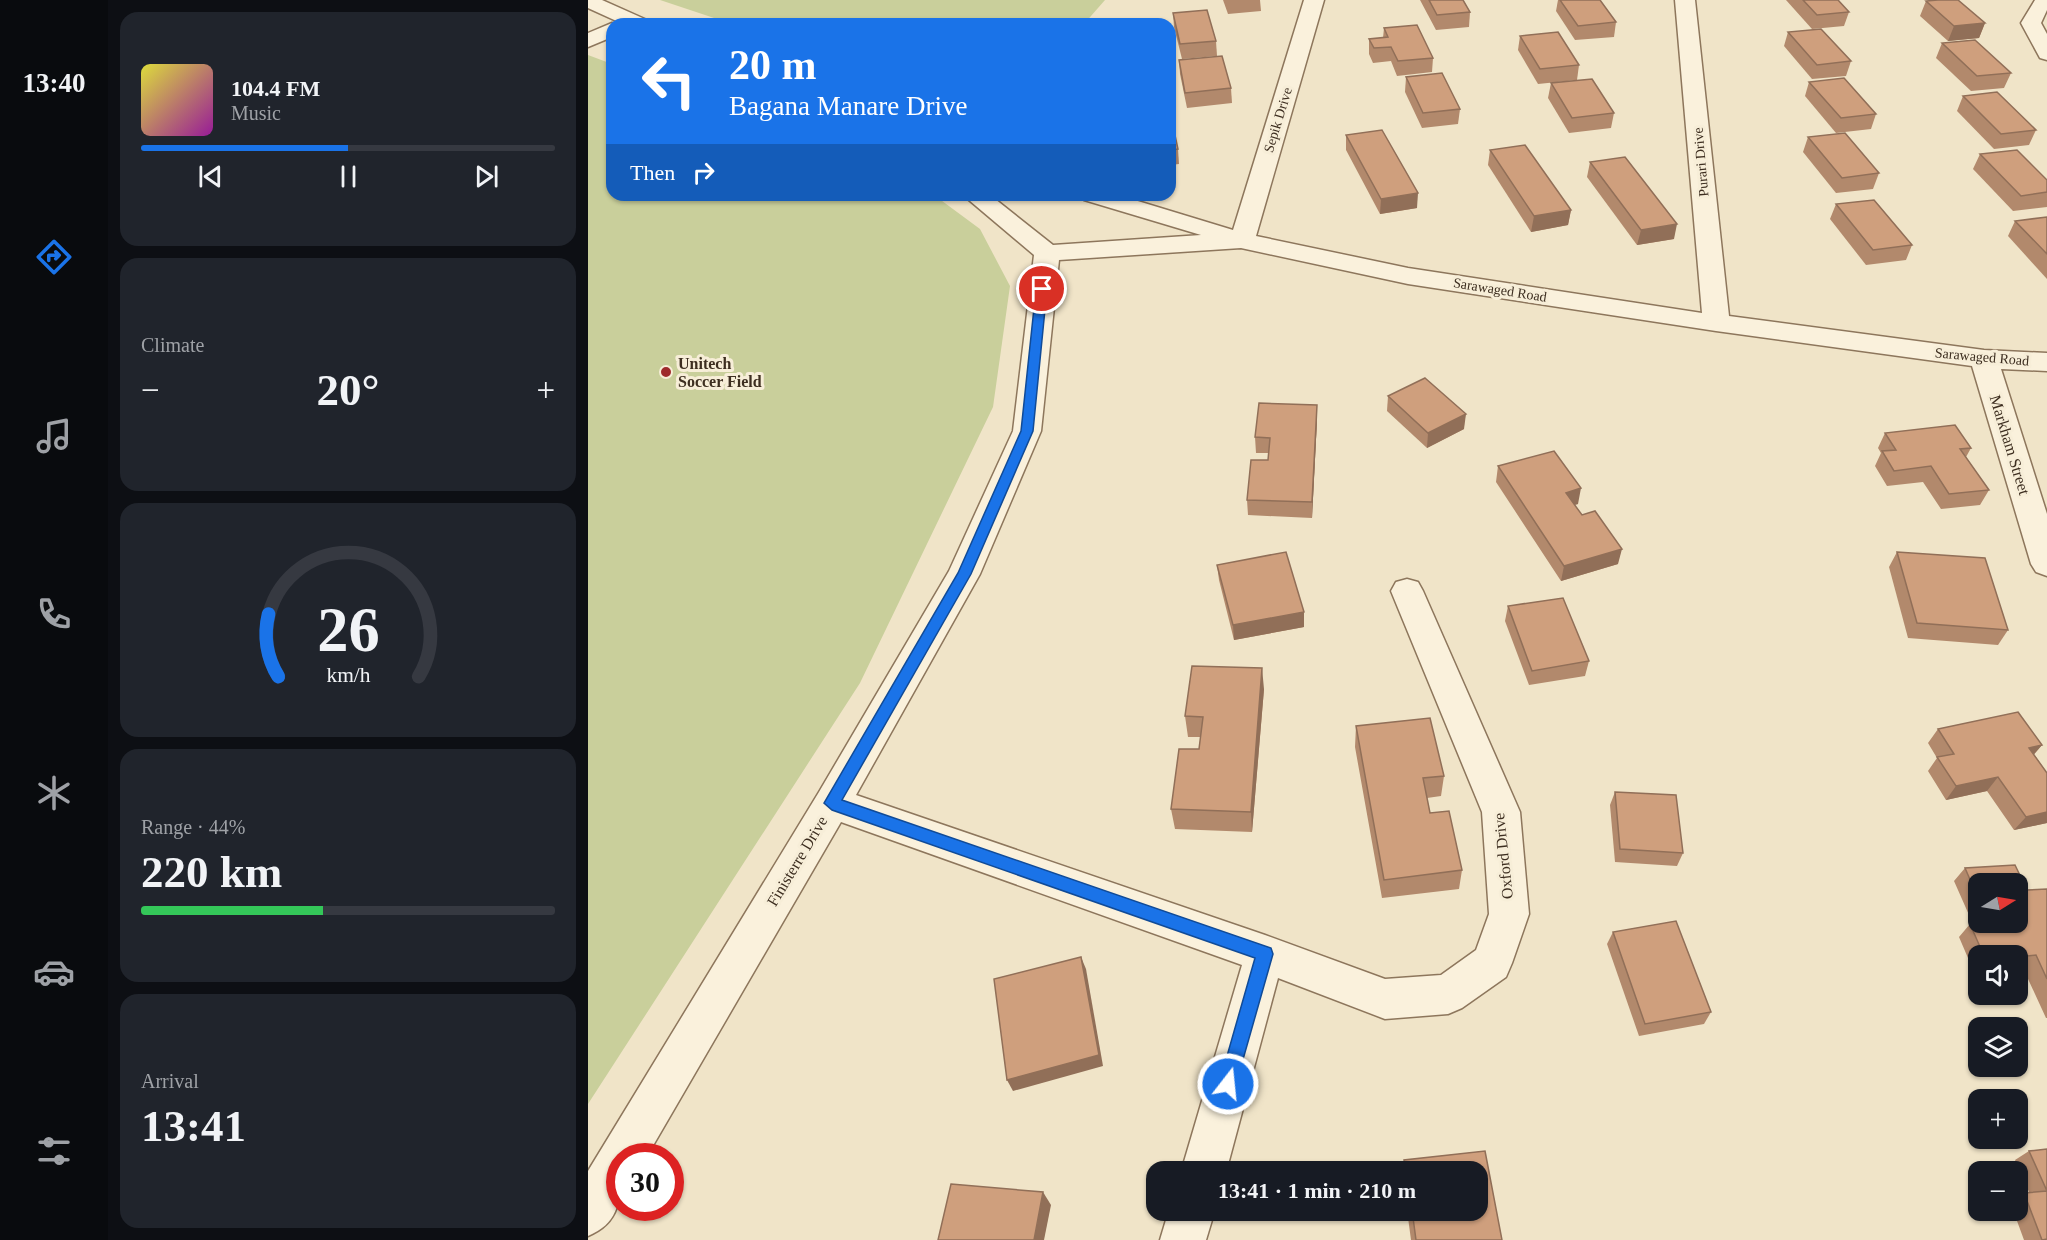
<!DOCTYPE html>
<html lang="en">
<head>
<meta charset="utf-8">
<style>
	body { margin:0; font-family:Georgia,serif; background:#20242c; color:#f1f3f6; height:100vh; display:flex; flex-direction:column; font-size:22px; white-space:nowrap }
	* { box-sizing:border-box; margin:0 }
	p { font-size:20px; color:#9ea1a6 }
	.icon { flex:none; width:33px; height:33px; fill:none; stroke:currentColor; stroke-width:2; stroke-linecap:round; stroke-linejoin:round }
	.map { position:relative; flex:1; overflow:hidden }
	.drawer { display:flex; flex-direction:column; gap:12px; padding:12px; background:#0d0f14; width:480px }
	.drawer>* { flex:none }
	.top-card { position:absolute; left:18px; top:18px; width:570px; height:183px; border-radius:18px; box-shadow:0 2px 4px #0004; background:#1a73e8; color:#fff; overflow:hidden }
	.needle { width:39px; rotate:79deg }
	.tools { position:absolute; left:1380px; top:873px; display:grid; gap:12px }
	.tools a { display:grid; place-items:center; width:60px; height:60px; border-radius:12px; background:#171b24; box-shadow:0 2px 4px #0004; font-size:30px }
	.speed { position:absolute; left:18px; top:1143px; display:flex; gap:12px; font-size:30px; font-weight:700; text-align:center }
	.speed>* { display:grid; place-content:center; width:78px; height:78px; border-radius:50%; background:#171b24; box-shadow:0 2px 4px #0004; line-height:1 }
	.speed .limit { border:9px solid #d22; background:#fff; color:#111 }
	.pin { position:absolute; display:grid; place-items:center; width:51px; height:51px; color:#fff; margin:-26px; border:3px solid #fff; border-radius:50%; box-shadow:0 2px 6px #0007 }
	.me { position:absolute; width:66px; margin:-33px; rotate:16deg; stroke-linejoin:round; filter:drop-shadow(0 0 4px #0008) }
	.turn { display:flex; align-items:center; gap:21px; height:126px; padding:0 24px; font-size:27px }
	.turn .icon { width:78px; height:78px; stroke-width:2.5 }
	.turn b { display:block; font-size:42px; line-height:51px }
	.then { display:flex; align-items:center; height:57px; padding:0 24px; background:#0003; gap:12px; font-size:22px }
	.big { font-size:45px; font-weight:700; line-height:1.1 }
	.drawer .card { flex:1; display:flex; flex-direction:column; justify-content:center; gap:9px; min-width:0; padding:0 21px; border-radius:18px; background:#20242c }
	.drawer .dial { align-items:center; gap:0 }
	.dial svg { height:156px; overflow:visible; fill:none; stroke:#363941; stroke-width:7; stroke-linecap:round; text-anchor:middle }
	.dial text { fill:#f1f3f6; stroke:none }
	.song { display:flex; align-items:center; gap:18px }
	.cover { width:72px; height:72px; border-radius:9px; background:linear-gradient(135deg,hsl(60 70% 55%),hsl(300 70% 35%)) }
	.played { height:6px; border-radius:3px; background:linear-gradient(90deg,#1a73e8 50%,#363941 50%) }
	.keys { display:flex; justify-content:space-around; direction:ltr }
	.heat { display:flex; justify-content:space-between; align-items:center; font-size:33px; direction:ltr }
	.charge { height:9px; border-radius:4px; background:linear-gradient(90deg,#34c759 44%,#363941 0) }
	.trip { position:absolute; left:558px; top:1161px; width:342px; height:60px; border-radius:18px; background:#171b24; box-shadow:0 2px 4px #0004; font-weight:700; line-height:60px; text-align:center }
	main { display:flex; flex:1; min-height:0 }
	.tabs { display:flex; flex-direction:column; width:108px; justify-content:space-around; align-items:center; background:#090b0e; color:#9ea1a6 }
	.tabs .icon { width:42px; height:42px }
	.tabs .current { color:#1a73e8 }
	.tabs b { font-size:27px; color:#f1f3f6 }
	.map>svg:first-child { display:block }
	.green { fill:#c9cf9b }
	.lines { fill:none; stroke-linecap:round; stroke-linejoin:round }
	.minor-casing { stroke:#8d765c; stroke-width:3 }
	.minor { fill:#faf1dc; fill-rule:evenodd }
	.wall { fill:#b2896c; fill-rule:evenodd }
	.shaded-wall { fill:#916f58 }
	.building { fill:#cf9f7d; stroke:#916f58; stroke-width:1.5 }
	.route { fill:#1a73e8; stroke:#114b97; stroke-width:1.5 }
	.poi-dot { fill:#9e2a2b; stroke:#f7eed8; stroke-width:2 }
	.labels { text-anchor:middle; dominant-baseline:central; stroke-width:6; stroke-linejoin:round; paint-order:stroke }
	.far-street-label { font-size:14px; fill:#3d2e20; stroke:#f7eed8 }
	.poi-label { font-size:16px; font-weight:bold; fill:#3d2e20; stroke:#f7eed8; text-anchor:start }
	.street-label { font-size:16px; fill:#3d2e20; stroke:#f7eed8 }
</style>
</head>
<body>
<main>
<nav class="tabs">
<b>13:40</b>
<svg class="icon current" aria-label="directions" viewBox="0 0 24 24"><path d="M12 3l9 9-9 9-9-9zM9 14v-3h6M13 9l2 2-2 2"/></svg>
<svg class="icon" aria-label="music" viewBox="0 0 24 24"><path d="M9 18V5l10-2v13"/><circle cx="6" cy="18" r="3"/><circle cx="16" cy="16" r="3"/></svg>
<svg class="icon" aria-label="phone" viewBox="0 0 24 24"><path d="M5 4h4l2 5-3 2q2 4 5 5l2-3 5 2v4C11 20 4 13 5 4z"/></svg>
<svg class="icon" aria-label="climate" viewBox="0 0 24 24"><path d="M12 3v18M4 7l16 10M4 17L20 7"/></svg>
<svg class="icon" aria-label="car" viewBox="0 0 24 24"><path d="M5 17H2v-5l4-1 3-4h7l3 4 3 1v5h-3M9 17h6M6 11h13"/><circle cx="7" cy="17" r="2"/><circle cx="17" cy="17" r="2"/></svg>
<svg class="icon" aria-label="filters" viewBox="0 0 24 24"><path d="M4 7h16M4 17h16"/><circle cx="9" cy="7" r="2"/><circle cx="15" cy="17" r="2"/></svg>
</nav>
<section class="drawer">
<div class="card">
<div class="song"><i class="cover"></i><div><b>104.4 FM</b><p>Music</p></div></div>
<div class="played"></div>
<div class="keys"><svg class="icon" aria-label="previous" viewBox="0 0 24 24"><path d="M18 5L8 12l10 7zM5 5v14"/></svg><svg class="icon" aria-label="pause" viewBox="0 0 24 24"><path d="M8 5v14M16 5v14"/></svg><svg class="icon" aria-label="next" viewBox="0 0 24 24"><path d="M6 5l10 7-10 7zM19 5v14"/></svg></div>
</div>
<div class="card"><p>Climate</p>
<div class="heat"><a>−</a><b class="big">20°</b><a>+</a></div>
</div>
<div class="card dial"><svg viewBox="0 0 100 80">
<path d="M14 69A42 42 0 1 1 86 69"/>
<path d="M14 69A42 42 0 0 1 9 37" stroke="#1a73e8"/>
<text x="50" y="56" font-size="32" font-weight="700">26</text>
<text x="50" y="72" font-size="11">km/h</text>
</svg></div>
<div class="card"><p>Range · 44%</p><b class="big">220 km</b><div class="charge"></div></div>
<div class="card"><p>Arrival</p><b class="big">13:41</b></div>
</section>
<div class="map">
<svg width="1459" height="1240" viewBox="0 0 1459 1240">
	<rect width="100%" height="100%" fill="#f0e4c8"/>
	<g class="green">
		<path d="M 72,0 L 517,0 L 496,24 L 144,24 Z"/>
		<path d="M 0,55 L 24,64 L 24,195 L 346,195 L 392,229 L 422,286 L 405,407 L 272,683 L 0,1104 Z"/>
	</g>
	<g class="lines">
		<defs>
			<g id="minor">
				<path d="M 0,0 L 14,0 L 59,20 L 62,24 L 35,24 L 0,8 Z"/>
				<path d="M 716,0 L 736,0 L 668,236 L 820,268 L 1114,313 L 1087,0 L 1107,0 L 1141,316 L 1396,350 L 1459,353 L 1459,371 L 1413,369 L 1459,514 L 1459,576 L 1448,572 L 1443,564 L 1384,366 L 1128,331 L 820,284 L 653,248 L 471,260 L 453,431 L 392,574 L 268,795 L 677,935 L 797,979 L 853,975 L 888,950 L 901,914 L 894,812 L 803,591 L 808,582 L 819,579 L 830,582 L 835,591 L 932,812 L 941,914 L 924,963 L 918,977 L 874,1008 L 860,1014 L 797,1019 L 690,978 L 638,1172 L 593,1172 L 654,965 L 253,822 L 59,1156 L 32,1156 C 32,1191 37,1221 0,1236 L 0,1171 L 231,792 L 361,571 L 425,431 L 446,255 L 375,195 L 402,195 L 465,245 L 613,235 L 496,200 L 492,195 L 530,195 L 645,230 Z"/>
				<path d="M 1447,0 L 1459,0 L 1459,10 L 1453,23 L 1459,34 L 1459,60 L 1452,58 L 1433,23 Z"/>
				<path d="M 24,23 L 28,24 L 24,24 L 24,37 L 0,47 L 0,33 Z"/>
				<path d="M 581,1210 L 627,1210 L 618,1240 L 572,1240 Z"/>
			</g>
		</defs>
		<use href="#minor" class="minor-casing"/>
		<use href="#minor" class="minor"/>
	</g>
	<g class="wall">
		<path d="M 635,0 L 672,0 L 673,11 L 640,14 Z"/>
		<path d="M 832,0 L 875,0 L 882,12 L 881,27 L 848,30 Z"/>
		<path d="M 970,0 L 1012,0 L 1028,22 L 1026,37 L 987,40 L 968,11 Z"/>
		<path d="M 1198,0 L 1250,0 L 1261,12 L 1256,26 L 1224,29 Z"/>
		<path d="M 1338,1 L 1397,23 L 1391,38 L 1360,41 L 1332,16 Z"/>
		<path d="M 585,13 L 628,41 L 629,56 L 594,59 L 586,27 Z"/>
		<path d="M 796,28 L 845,58 L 844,72 L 809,76 L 803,61 L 785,63 L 781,54 L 781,39 L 795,38 Z"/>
		<path d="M 1200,32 L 1263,61 L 1258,76 L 1224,79 L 1196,46 Z"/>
		<path d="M 932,36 L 991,65 L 989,80 L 950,84 L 930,50 Z"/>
		<path d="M 1354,43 L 1423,73 L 1416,88 L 1383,91 L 1348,58 Z"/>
		<path d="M 591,60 L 643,88 L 644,103 L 599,108 L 592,74 Z"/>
		<path d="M 818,77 L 872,109 L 870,124 L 834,128 L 817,92 Z"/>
		<path d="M 1221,82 L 1288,114 L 1283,129 L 1248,133 L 1217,96 Z"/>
		<path d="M 963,83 L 1026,113 L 1023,128 L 981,133 L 960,98 Z"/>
		<path d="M 1375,96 L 1448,130 L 1441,145 L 1406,149 L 1369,111 Z"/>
		<path d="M 582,112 L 590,149 L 591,164 L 582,165 Z"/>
		<path d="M 758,135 L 829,208 L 792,214 L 758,150 Z"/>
		<path d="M 1220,137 L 1291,173 L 1285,189 L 1248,193 L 1215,152 Z"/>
		<path d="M 902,150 L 983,210 L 980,225 L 943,232 L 900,165 Z"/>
		<path d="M 1392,154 L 1459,180 L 1459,207 L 1425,211 L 1385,169 Z"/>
		<path d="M 1002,162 L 1086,239 L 1049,245 L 999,177 Z"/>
		<path d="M 1248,204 L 1324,245 L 1318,260 L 1278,265 L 1242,219 Z"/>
		<path d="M 1459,217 L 1459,279 L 1420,236 L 1427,221 Z"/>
		<path d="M 800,396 L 876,429 L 839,448 L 799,411 Z"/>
		<path d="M 729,420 L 724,518 L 660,515 L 659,500 L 680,460 L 681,453 L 668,453 L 667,437 Z"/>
		<path d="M 1297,433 L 1383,448 L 1378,457 L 1401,490 L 1392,505 L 1353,509 L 1335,482 L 1299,486 L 1287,466 L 1293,453 L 1290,448 Z"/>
		<path d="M 910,466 L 990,504 L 986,505 L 1030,564 L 973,581 L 908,482 Z"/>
		<path d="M 1309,552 L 1420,630 L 1410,645 L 1320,638 L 1301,567 Z"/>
		<path d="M 629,565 L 716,612 L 716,627 L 646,640 L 631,580 Z"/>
		<path d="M 920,606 L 1001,661 L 997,676 L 941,685 L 917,621 Z"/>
		<path d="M 676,689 L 664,832 L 587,829 L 583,809 L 611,749 L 613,737 L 600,737 L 597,716 Z"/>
		<path d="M 768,726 L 856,776 L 853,796 L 839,798 L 842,813 L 874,870 L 871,889 L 794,898 L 767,747 Z"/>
		<path d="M 1350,729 L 1454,745 L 1446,754 L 1459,773 L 1459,823 L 1426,830 L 1399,791 L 1358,800 L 1340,771 L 1349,758 L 1340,743 Z"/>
		<path d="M 1027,792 L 1095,853 L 1089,866 L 1027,862 L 1022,805 Z"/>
		<path d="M 1377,868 L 1439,890 L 1459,889 L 1459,1018 L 1458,1018 L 1435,968 L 1430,968 L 1430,956 L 1390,956 L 1390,972 L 1386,972 L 1371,937 L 1382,924 L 1385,924 L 1366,881 ZM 1390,884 L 1430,922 L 1390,922 Z"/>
		<path d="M 1025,932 L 1123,1012 L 1116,1024 L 1051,1036 L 1019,944 Z"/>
		<path d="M 1459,1149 L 1459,1240 L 1436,1240 L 1425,1210 L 1430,1210 L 1430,1197 L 1436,1193 L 1441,1192 L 1427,1160 L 1441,1151 Z"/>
		<path d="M 897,1151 L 914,1240 L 823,1240 L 819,1210 L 890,1210 L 890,1172 L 814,1172 L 816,1160 Z"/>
	</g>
	<g class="shaded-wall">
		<path d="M 1397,23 L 1391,38 L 1360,41 L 1366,26 Z"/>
		<path d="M 830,193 L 829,208 L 792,214 L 793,199 Z"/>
		<path d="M 983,210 L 980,225 L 943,232 L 946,216 Z"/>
		<path d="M 1089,224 L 1086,239 L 1049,245 L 1053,230 Z"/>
		<path d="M 729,405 L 729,420 L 724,518 L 724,502 Z"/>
		<path d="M 878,414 L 876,429 L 839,448 L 840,433 Z"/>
		<path d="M 993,488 L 990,504 L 974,508 L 978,493 Z"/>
		<path d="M 1034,549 L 1030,564 L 973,581 L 976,566 Z"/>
		<path d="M 716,612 L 716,627 L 646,640 L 645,625 Z"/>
		<path d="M 674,668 L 676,689 L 664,832 L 663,812 Z"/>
		<path d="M 1454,745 L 1442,759 L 1441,748 Z"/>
		<path d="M 1410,777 L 1399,791 L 1358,800 L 1368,786 Z"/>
		<path d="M 1459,812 L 1459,823 L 1426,830 L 1438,817 Z"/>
		<path d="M 493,957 L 498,969 L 515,1066 L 425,1091 L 419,1080 Z"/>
		<path d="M 455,1192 L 463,1205 L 456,1240 L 446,1240 Z"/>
	</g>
	<g class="building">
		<path d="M 841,0 L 875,0 L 882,12 L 849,15 Z"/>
		<path d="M 972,0 L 1012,0 L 1028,22 L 990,26 Z"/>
		<path d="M 1215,0 L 1250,0 L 1261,12 L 1229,15 Z"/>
		<path d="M 1350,0 L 1370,0 L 1397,23 L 1366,26 L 1338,1 Z"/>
		<path d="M 619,10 L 628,41 L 592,44 L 585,13 Z"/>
		<path d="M 829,25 L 845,58 L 810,61 L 803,47 L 786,48 L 781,39 L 800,37 L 796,28 Z"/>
		<path d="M 1233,29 L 1263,61 L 1229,65 L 1200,32 Z"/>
		<path d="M 970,32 L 991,65 L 952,69 L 932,36 Z"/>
		<path d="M 1387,40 L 1423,73 L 1389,76 L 1354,43 Z"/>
		<path d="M 634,56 L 643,88 L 597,93 L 591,60 Z"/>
		<path d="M 854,73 L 872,109 L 835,113 L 818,77 Z"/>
		<path d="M 1256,78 L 1288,114 L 1253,118 L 1221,82 Z"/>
		<path d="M 1004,79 L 1026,113 L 984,118 L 963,83 Z"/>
		<path d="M 1409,92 L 1448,130 L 1413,134 L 1375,96 Z"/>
		<path d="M 582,112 L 590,149 L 582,150 Z"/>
		<path d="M 794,130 L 830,193 L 793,199 L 758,135 Z"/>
		<path d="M 1257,133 L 1291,173 L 1254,178 L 1220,137 Z"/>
		<path d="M 937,145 L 983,210 L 946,216 L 902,150 Z"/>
		<path d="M 1429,150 L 1459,180 L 1459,192 L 1433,196 L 1392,154 Z"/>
		<path d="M 1037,157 L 1089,224 L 1053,230 L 1002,162 Z"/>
		<path d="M 1286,200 L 1324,245 L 1285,250 L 1248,204 Z"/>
		<path d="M 1459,217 L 1459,254 L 1427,221 Z"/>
		<path d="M 837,378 L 878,414 L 840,433 L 800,396 Z"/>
		<path d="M 671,403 L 729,405 L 724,502 L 659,500 L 663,460 L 680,460 L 682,438 L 667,437 Z"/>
		<path d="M 1367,425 L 1383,448 L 1372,449 L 1401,490 L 1361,494 L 1343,466 L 1306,471 L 1294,451 L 1308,450 L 1297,433 Z"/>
		<path d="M 966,451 L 993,488 L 978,493 L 994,515 L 1007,511 L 1034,549 L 976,566 L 910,466 Z"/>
		<path d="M 698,552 L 716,612 L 645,625 L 629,565 Z"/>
		<path d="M 1309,552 L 1397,558 L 1420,630 L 1329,623 Z"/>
		<path d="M 975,598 L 1001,661 L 944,671 L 920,606 Z"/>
		<path d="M 604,666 L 674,668 L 663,812 L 583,809 L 591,749 L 611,749 L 615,717 L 597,716 Z"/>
		<path d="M 1430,712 L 1454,745 L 1441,748 L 1459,773 L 1459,812 L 1438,817 L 1410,777 L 1368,786 L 1349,757 L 1366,754 L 1350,729 Z"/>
		<path d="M 842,718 L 856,776 L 835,778 L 842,813 L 861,811 L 874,870 L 796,880 L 768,726 Z"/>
		<path d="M 1027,792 L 1088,795 L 1095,853 L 1032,849 Z"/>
		<path d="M 1427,865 L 1439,890 L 1459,889 L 1459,979 L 1448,955 L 1430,957 L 1430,956 L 1396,956 L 1382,924 L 1401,922 L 1430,922 L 1430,884 L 1390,884 L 1390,898 L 1377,868 Z"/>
		<path d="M 1088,921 L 1123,1012 L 1057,1024 L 1025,932 Z"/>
		<path d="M 493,957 L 511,1055 L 419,1080 L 406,979 Z"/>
		<path d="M 1459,1149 L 1459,1239 L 1454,1240 L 1436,1193 L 1459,1191 L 1441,1151 Z"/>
		<path d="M 897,1151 L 914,1240 L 828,1240 L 824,1210 L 890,1210 L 890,1172 L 818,1172 L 816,1160 Z"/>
		<path d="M 363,1184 L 455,1192 L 446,1240 L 350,1240 Z"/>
	</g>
	<path class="route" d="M 454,286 L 459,289 L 445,431 L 383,574 L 254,800 L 683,948 L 685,954 L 648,1084 L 646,1091 L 640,1093 L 633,1091 L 631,1084 L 667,958 L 244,810 L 236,803 L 370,573 L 433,431 L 448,289 Z"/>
	<circle class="poi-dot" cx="78" cy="372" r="6"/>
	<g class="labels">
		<g class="far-street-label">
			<text transform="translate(690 120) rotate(-73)">Sepik Drive</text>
			<text transform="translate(1113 162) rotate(-95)">Purari Drive</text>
			<text transform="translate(912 290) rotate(9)">Sarawaged Road</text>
			<text transform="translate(1394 357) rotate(5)">Sarawaged Road</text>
		</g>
		<g class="poi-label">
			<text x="90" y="363">Unitech<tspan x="90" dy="18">Soccer Field</tspan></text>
		</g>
		<g class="street-label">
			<text transform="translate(1422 445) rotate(73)">Markham Street</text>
			<text transform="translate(915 856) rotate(-96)">Oxford Drive</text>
			<text transform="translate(209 861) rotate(-59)">Finisterre Drive</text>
		</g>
	</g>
</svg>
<div class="tools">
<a><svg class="needle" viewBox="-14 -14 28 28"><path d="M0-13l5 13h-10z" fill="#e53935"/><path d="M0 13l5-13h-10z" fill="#9ea1a6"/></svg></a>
<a><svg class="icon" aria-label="sound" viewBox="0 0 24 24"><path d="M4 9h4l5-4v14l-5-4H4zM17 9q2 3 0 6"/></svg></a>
<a><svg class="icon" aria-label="layers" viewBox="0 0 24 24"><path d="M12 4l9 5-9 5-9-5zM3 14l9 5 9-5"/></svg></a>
<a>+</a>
<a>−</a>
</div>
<div class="speed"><div class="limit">30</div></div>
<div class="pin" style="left:454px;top:289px;background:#d93025"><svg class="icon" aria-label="arrive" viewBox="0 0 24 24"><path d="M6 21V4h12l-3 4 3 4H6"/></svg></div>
<svg class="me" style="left:640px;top:1084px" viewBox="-20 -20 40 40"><circle r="17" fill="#1a73e8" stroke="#fff" stroke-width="3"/><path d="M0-11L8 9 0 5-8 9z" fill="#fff"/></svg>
<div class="trip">13:41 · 1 min · 210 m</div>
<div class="top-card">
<div class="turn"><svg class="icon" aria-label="left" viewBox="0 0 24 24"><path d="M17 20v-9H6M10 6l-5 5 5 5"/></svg><div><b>20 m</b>Bagana Manare Drive</div></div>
<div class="then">Then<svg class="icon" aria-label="right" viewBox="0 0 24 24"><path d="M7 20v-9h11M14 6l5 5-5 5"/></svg></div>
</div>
</div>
</main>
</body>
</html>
